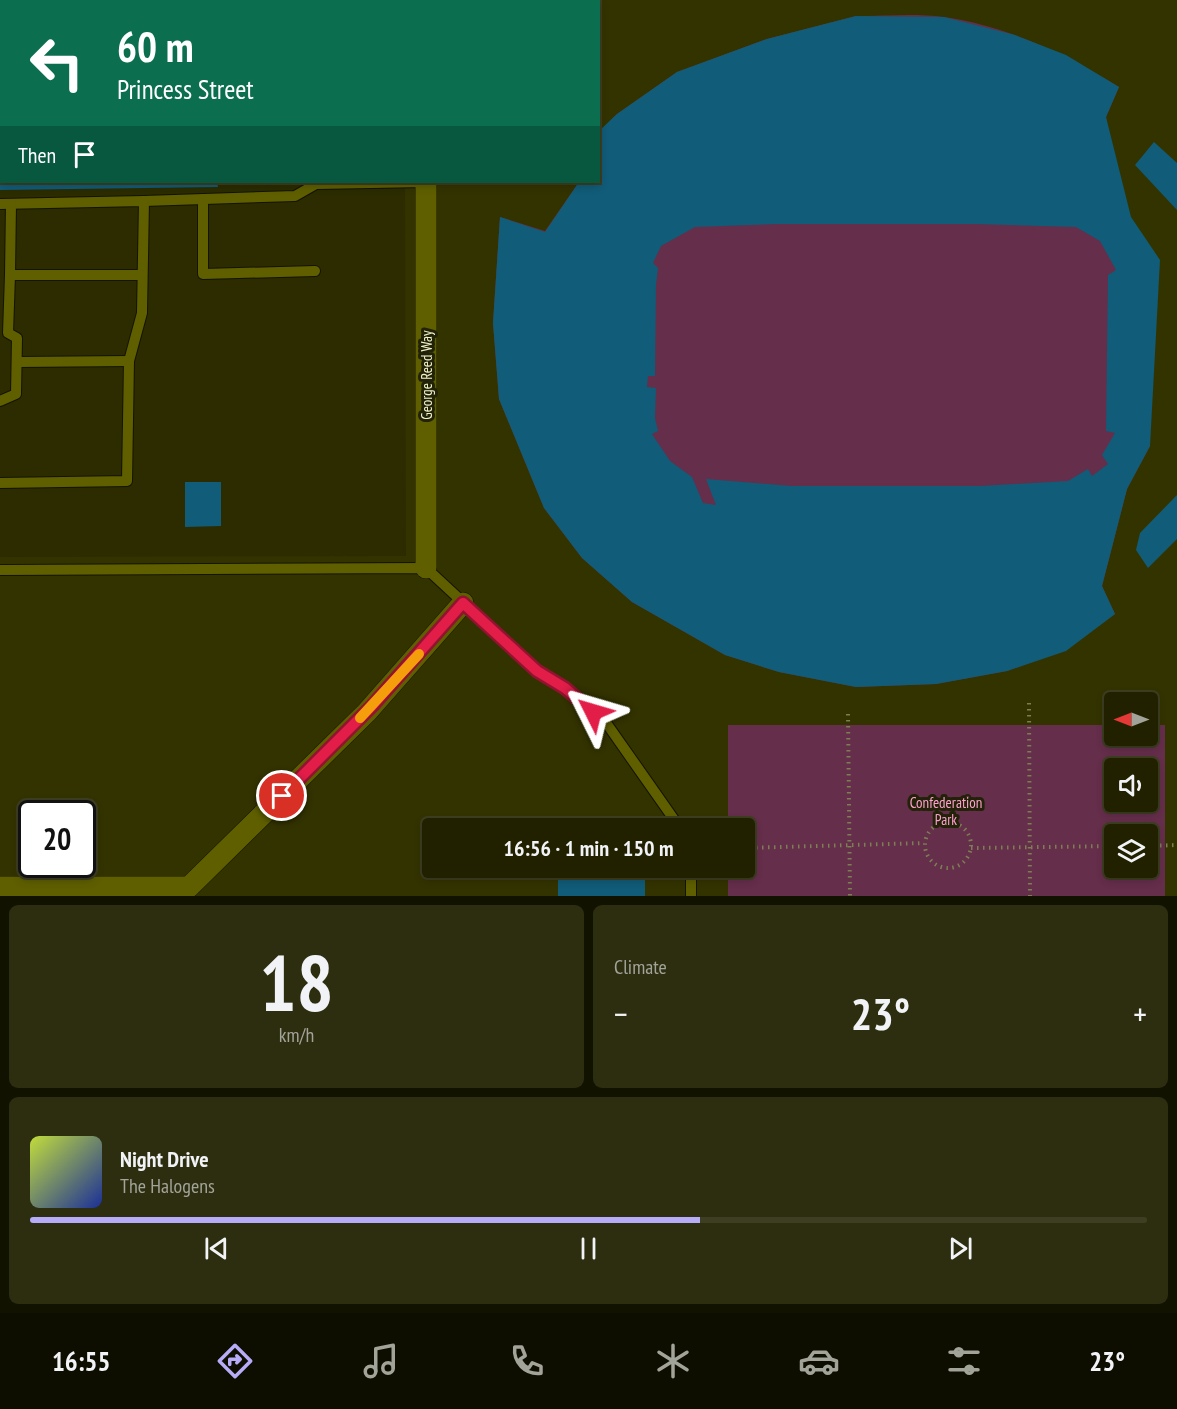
<!DOCTYPE html>
<html lang="en">
<head>
<meta charset="utf-8">
<style>
	body { margin:0; font-family:"PT Sans Narrow",sans-serif; background:#2d2e0f; color:#f1f3f6; height:100vh; display:flex; flex-direction:column; font-size:22px; white-space:nowrap }
	* { box-sizing:border-box; margin:0 }
	p { font-size:20px; color:#a2a399 }
	.icon { flex:none; width:33px; height:33px; fill:none; stroke:currentColor; stroke-width:2; stroke-linecap:round; stroke-linejoin:round }
	.map { position:relative; height:896px; overflow:hidden }
	.panel { display:flex; flex-direction:column; gap:9px; padding:9px; background:#121200; flex:1 }
	.panel>* { flex:none }
	.top-card { position:absolute; left:0px; top:0px; width:600px; height:183px; box-shadow:0 3px 9px #0003,0 0 0 2px #3e3e22; background:#0b6e4f; color:#fff; overflow:hidden }
	.needle { width:39px; rotate:270deg }
	.fabs { position:absolute; left:1104px; top:692px; display:grid; gap:12px }
	.fabs a { display:grid; place-items:center; width:54px; height:54px; border-radius:6px; background:#212100; box-shadow:0 3px 9px #0003,0 0 0 2px #3e3e22; font-size:30px }
	.speed { position:absolute; left:18px; top:800px; display:flex; gap:12px; font-size:30px; font-weight:700; text-align:center }
	.speed>* { display:grid; place-content:center; width:78px; height:78px; border-radius:50%; background:#212100; box-shadow:0 3px 9px #0003,0 0 0 2px #3e3e22; line-height:1 }
	.speed .limit { border:3px solid #111; border-radius:9px; background:#fff; color:#111 }
	.pin { position:absolute; display:grid; place-items:center; width:51px; height:51px; color:#fff; margin:-26px; border:3px solid #fff; border-radius:50%; box-shadow:0 2px 6px #0007 }
	.me { position:absolute; width:66px; margin:-33px; rotate:310deg; stroke-linejoin:round; filter:drop-shadow(0 0 4px #0008) }
	.turn { display:flex; align-items:center; gap:21px; height:126px; padding:0 18px; font-size:27px }
	.turn .icon { width:78px; height:78px; stroke-width:2.5 }
	.turn b { display:block; font-size:42px; line-height:51px }
	.then { display:flex; align-items:center; height:57px; padding:0 18px; background:#0003; gap:12px; font-size:22px }
	.big { font-size:45px; font-weight:700; line-height:1.1 }
	.panel .widget { flex:1; display:flex; flex-direction:column; justify-content:center; gap:9px; min-width:0; padding:0 21px; border-radius:9px; background:#2d2e0f }
	.panel .dial { align-items:center; gap:0 }
	.dial b { font-size:78px; line-height:1 }
	.song { display:flex; align-items:center; gap:18px }
	.cover { width:72px; height:72px; border-radius:9px; background:linear-gradient(135deg,hsl(70 70% 55%),hsl(230 70% 35%)) }
	.played { height:6px; border-radius:3px; background:linear-gradient(90deg,#b6acf8 60%,#3e3e22 60%) }
	.keys { display:flex; justify-content:space-around; direction:ltr }
	.heat { display:flex; justify-content:space-between; align-items:center; font-size:33px; direction:ltr }
	.panel .tiles { flex:1; display:grid; gap:9px; grid-template-columns:1fr 1fr }
	.widget:last-child { grid-column:span 2 }
	.trip { position:absolute; left:422px; top:818px; width:333px; height:60px; border-radius:6px; background:#212100; box-shadow:0 3px 9px #0003,0 0 0 2px #3e3e22; font-weight:700; line-height:60px; text-align:center }
	.tab-bar { display:flex; height:96px; justify-content:space-around; align-items:center; background:#0d0d00; color:#a2a399 }
	.tab-bar .icon { width:42px; height:42px }
	.tab-bar .active { color:#b6acf8 }
	.tab-bar b { font-size:27px; color:#f1f3f6 }
	.map>svg:first-child { display:block }
	.built { fill:#330; fill-rule:evenodd }
	.green { fill:#652e4b; fill-rule:evenodd }
	.building { fill:#115c78; fill-rule:evenodd }
	.lines { fill:none; stroke-linecap:round; stroke-linejoin:round }
	.service-casing { stroke:#141400; stroke-width:12 }
	.minor-casing { stroke:#141400; stroke-width:22 }
	.path { stroke:#7d7e53; stroke-width:4; stroke-dasharray:1.5 4.5; stroke-linecap:butt }
	.service { stroke:#5f5f00; stroke-width:10 }
	.minor { stroke:#5f5f00; stroke-width:21 }
	.route-casing { stroke:#92132f; stroke-width:15 }
	.route { stroke:#e11d48; stroke-width:10 }
	.slow { stroke:#f59e0b; stroke-width:10 }
	.labels { text-anchor:middle; dominant-baseline:central; stroke-width:6; stroke-linejoin:round; paint-order:stroke }
	.street-label { font-size:15px; fill:#f0f2ca; stroke:#212208 }
	.park-label { font-size:15px; fill:#ffa0ce; stroke:#212208 }
</style>
</head>
<body>
<div class="map">
<svg width="1177" height="896" viewBox="0 0 1177 896">
	<rect width="100%" height="100%" fill="#2c2c00"/>
	<path class="built" d="M 405,0 L 1177,0 L 1177,896 L 0,896 L 0,557 L 406,556 L 405,182 L 598,182 L 598,2 ZM 1114,702 L 1148,702 L 1148,735 L 1114,735 ZM 1114,768 L 1148,768 L 1148,801 L 1114,801 ZM 32,813 L 82,813 L 82,864 L 32,864 ZM 432,828 L 744,828 L 744,867 L 432,867 ZM 1114,834 L 1148,834 L 1148,867 L 1114,867 Z"/>
	<g class="green">
		<path d="M 856,16 C 885,16 916,13 944,17 C 1007,26 1065,54 1119,87 L 1106,117 L 1150,446 L 1127,489 L 1102,586 L 1115,614 L 1066,650 L 1007,671 L 936,684 L 856,687 L 779,672 L 725,655 L 632,602 L 582,558 L 544,508 L 499,399 L 493,323 L 500,217 L 545,231 L 579,182 L 598,182 L 599,132 L 617,114 L 677,72 L 767,39 Z"/>
		<path d="M 728,725 L 1114,725 L 1114,735 L 1148,735 L 1148,725 L 1165,725 L 1165,896 L 728,896 L 728,867 L 744,867 L 744,828 L 728,828 ZM 1114,768 L 1148,768 L 1148,801 L 1114,801 ZM 1114,834 L 1148,834 L 1148,867 L 1114,867 Z"/>
	</g>
	<g class="building">
		<path d="M 856,16 L 944,17 L 1015,35 L 1066,55 L 1119,87 L 1106,117 L 1131,217 L 1160,260 L 1150,446 L 1127,489 L 1102,586 L 1115,614 L 1066,651 L 1007,671 L 936,684 L 856,687 L 779,672 L 725,655 L 632,602 L 582,558 L 544,508 L 499,399 L 493,323 L 500,217 L 545,232 L 579,182 L 598,182 L 598,132 L 617,114 L 677,72 L 767,39 ZM 778,224 L 975,224 L 1076,227 L 1100,241 L 1116,270 L 1108,275 L 1106,431 L 1115,433 L 1102,455 L 1108,464 L 1092,476 L 1088,469 L 1068,481 L 981,486 L 791,486 L 706,479 L 716,505 L 703,503 L 692,477 L 670,461 L 652,434 L 658,431 L 655,418 L 656,388 L 647,387 L 648,376 L 655,376 L 656,285 L 658,268 L 653,263 L 661,246 L 695,227 Z"/>
		<path d="M 1154,142 L 1177,163 L 1177,210 L 1135,165 Z"/>
		<path d="M 0,182 L 217,182 L 218,187 L 0,190 Z"/>
		<path d="M 185,482 L 221,482 L 221,526 L 185,527 Z"/>
		<path d="M 1177,495 L 1177,539 L 1148,568 L 1136,550 L 1140,533 Z"/>
		<rect x="558" y="867" width="87" height="29"/>
	</g>
	<g class="lines">
		<defs>
			<g id="service">
				<path d="M 203,199 L 203,274 L 315,271"/>
				<path d="M 144,201 L 295,196 L 316,184 L 426,182"/>
				<path d="M 0,204 L 144,201 L 142,313 L 129,361 L 127,481 L 0,483"/>
				<path d="M 11,204 L 10,275 L 142,275"/>
				<path d="M 18,362 L 129,361"/>
				<path d="M 0,401 L 16,394 L 17,338 L 8,333 L 10,275"/>
				<path d="M 0,570 L 426,568 L 537,671 L 565,688 L 607,724 L 680,828"/>
				<path d="M 691,896 L 691,867"/>
			</g>
			<g id="minor">
				<path d="M 425,0 L 425,2"/>
				<path d="M 426,182 L 426,568"/>
				<path d="M 0,887 L 189,887 L 367,712 L 463,603"/>
			</g>
		</defs>
		<use href="#service" class="service-casing"/>
		<use href="#minor" class="minor-casing"/>
		<g class="path">
			<path d="M 1029,703 L 1030,896"/>
			<path d="M 848,714 L 850,896"/>
			<circle cx="948" cy="845" r="23"/>
			<path d="M 1148,846 L 1177,845"/>
			<path d="M 744,848 L 924,843"/>
			<path d="M 971,848 L 1114,846"/>
		</g>
		<use href="#service" class="service"/>
		<use href="#minor" class="minor"/>
	</g>
	<g class="lines">
		<defs>
			<path id="route" d="M 282,796 L 372,706 L 463,603 L 537,671 L 565,688 L 593,712"/>
		</defs>
		<use href="#route" class="route-casing"/>
		<use href="#route" class="route"/>
		<path class="slow" d="M 360,718 L 419,654"/>
	</g>
	<g class="labels">
		<g class="street-label">
			<text transform="translate(426 375) rotate(-90)">George Reed Way</text>
		</g>
		<g class="park-label">
			<text x="946" y="802">Confederation<tspan x="946" dy="17">Park</tspan></text>
		</g>
	</g>
</svg>
<div class="fabs">
<a><svg class="needle" viewBox="-14 -14 28 28"><path d="M0-13l5 13h-10z" fill="#e53935"/><path d="M0 13l5-13h-10z" fill="#a2a399"/></svg></a>
<a><svg class="icon" aria-label="sound" viewBox="0 0 24 24"><path d="M4 9h4l5-4v14l-5-4H4zM17 9q2 3 0 6"/></svg></a>
<a><svg class="icon" aria-label="layers" viewBox="0 0 24 24"><path d="M12 4l9 5-9 5-9-5zM3 14l9 5 9-5"/></svg></a>
</div>
<div class="speed"><div class="limit">20</div></div>
<div class="pin" style="left:282px;top:796px;background:#d93025"><svg class="icon" aria-label="arrive" viewBox="0 0 24 24"><path d="M6 21V4h12l-3 4 3 4H6"/></svg></div>
<svg class="me" style="left:593px;top:712px" viewBox="-20 -20 40 40"><path d="M0-17L14 15 0 8-14 15z" fill="#e11d48" stroke="#fff" stroke-width="4"/></svg>
<div class="trip">16:56 · 1 min · 150 m</div>
<div class="top-card">
<div class="turn"><svg class="icon" aria-label="left" viewBox="0 0 24 24"><path d="M17 20v-9H6M10 6l-5 5 5 5"/></svg><div><b>60 m</b>Princess Street</div></div>
<div class="then">Then<svg class="icon" aria-label="arrive" viewBox="0 0 24 24"><path d="M6 21V4h12l-3 4 3 4H6"/></svg></div>
</div>
</div>
<section class="panel">
<div class="tiles">
<div class="widget dial"><b>18</b><p>km/h</p></div>
<div class="widget"><p>Climate</p>
<div class="heat"><a>−</a><b class="big">23°</b><a>+</a></div>
</div>
<div class="widget">
<div class="song"><i class="cover"></i><div><b>Night Drive</b><p>The Halogens</p></div></div>
<div class="played"></div>
<div class="keys"><svg class="icon" aria-label="previous" viewBox="0 0 24 24"><path d="M18 5L8 12l10 7zM5 5v14"/></svg><svg class="icon" aria-label="pause" viewBox="0 0 24 24"><path d="M8 5v14M16 5v14"/></svg><svg class="icon" aria-label="next" viewBox="0 0 24 24"><path d="M6 5l10 7-10 7zM19 5v14"/></svg></div>
</div>
</div>
</section>
<nav class="tab-bar">
<b>16:55</b>
<svg class="icon active" aria-label="directions" viewBox="0 0 24 24"><path d="M12 3l9 9-9 9-9-9zM9 14v-3h6M13 9l2 2-2 2"/></svg>
<svg class="icon" aria-label="music" viewBox="0 0 24 24"><path d="M9 18V5l10-2v13"/><circle cx="6" cy="18" r="3"/><circle cx="16" cy="16" r="3"/></svg>
<svg class="icon" aria-label="phone" viewBox="0 0 24 24"><path d="M5 4h4l2 5-3 2q2 4 5 5l2-3 5 2v4C11 20 4 13 5 4z"/></svg>
<svg class="icon" aria-label="climate" viewBox="0 0 24 24"><path d="M12 3v18M4 7l16 10M4 17L20 7"/></svg>
<svg class="icon" aria-label="car" viewBox="0 0 24 24"><path d="M5 17H2v-5l4-1 3-4h7l3 4 3 1v5h-3M9 17h6M6 11h13"/><circle cx="7" cy="17" r="2"/><circle cx="17" cy="17" r="2"/></svg>
<svg class="icon" aria-label="filters" viewBox="0 0 24 24"><path d="M4 7h16M4 17h16"/><circle cx="9" cy="7" r="2"/><circle cx="15" cy="17" r="2"/></svg>
<b>23°</b>
</nav>
</body>
</html>
